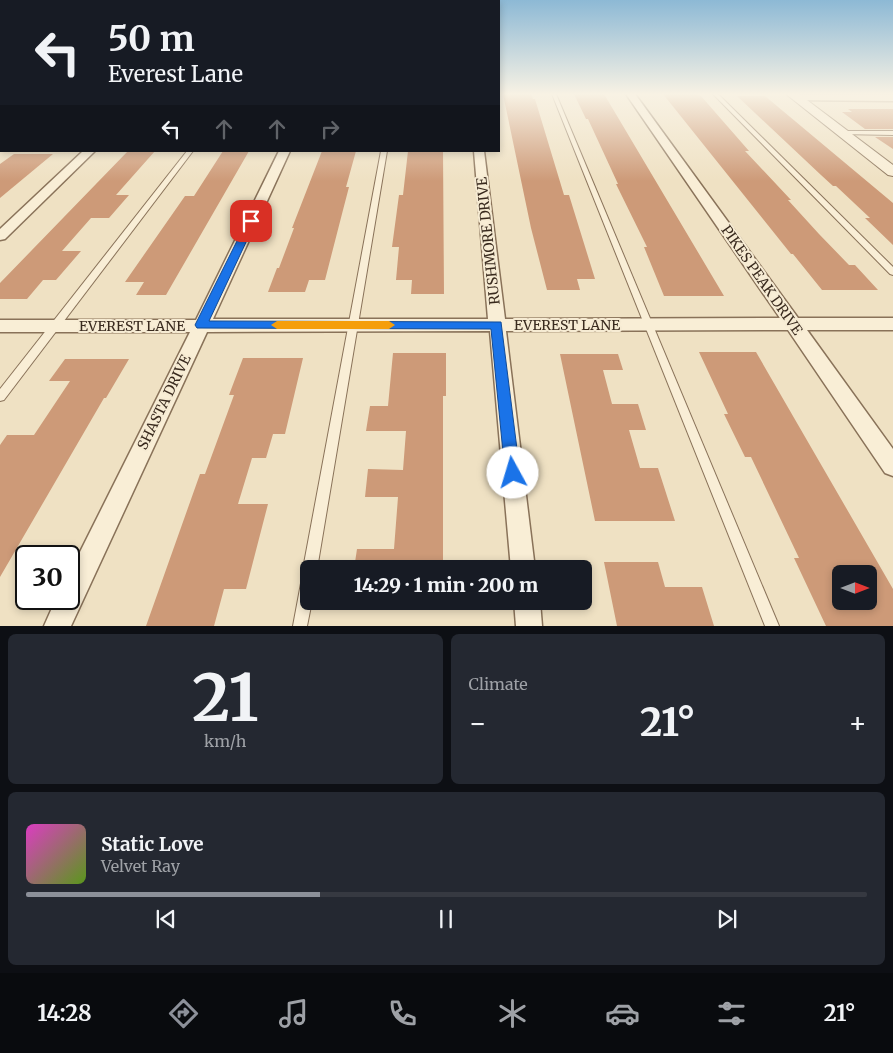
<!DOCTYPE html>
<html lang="en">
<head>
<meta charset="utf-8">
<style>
	body { margin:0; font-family:Merriweather,serif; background:#242831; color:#f1f3f6; height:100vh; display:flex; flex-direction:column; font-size:19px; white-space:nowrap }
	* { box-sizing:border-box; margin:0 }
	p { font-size:16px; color:#9ea1a6 }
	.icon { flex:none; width:28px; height:28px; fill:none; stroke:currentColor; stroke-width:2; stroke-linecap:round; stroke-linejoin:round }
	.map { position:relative; height:626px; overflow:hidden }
	.side { display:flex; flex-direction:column; gap:8px; padding:8px; background:#0d0f14; flex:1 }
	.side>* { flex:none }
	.banner { position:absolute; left:0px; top:0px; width:500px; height:152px; box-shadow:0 2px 8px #0003; background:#171b24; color:#f1f3f6; overflow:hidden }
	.needle { width:32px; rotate:90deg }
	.controls { position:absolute; left:832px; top:565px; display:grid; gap:10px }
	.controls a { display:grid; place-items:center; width:45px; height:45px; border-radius:8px; background:#171b24; box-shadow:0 2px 8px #0003; font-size:25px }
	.speed { position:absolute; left:15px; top:545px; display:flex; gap:10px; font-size:25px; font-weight:700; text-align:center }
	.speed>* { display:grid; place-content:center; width:65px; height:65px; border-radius:50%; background:#171b24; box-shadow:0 2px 8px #0003; line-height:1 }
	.speed .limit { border:2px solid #111; border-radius:8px; background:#fff; color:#111 }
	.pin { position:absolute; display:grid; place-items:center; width:42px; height:42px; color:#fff; margin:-21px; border-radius:10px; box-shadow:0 2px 8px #0006 }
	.me { position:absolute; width:55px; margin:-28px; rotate:354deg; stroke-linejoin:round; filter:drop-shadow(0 0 4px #0008) }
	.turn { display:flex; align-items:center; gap:18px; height:105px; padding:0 25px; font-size:22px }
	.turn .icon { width:65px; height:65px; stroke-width:2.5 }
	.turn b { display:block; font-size:35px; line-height:42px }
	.lanes { display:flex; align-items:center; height:48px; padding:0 25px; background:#0003; justify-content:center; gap:25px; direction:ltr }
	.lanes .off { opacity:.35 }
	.big { font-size:38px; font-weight:800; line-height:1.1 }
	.side .card { flex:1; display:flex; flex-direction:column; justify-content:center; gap:8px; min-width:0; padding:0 18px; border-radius:8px; background:#242831 }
	.side .dial { align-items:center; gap:0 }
	.dial b { font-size:65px; line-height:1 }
	.song { display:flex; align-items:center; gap:15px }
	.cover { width:60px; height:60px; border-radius:8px; background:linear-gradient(135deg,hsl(310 70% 55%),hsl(90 70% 35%)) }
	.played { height:5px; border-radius:2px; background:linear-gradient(90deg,#8c9099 35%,#363941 35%) }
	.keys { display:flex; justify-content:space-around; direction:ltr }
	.heat { display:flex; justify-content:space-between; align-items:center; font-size:28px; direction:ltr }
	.side .tiles { flex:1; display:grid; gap:8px; grid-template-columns:1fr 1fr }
	.card:last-child { grid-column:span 2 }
	.trip { position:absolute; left:300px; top:560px; width:292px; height:50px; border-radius:8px; background:#171b24; box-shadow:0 2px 8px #0003; font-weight:800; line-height:50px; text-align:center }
	.tabs { display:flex; height:80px; justify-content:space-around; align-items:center; background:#090b0e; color:#9ea1a6 }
	.tabs .icon { width:35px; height:35px }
	.tabs .active { color:#8c9099 }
	.tabs b { font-size:22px; color:#f1f3f6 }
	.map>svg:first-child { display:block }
	.building { fill:#cd9a78; fill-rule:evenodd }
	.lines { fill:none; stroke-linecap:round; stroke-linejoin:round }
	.service-casing { stroke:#897259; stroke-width:2 }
	.minor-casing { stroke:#897259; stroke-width:3 }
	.tertiary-casing { stroke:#897259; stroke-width:2 }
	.service { fill:#f9eed6; fill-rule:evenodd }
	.minor { fill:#f9eed6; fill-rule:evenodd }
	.tertiary { fill:#f9eed6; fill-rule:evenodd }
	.route { fill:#1a73e8; stroke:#114b97 }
	.slow { fill:#f59e0b }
	.labels { text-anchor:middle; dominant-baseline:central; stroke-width:4; stroke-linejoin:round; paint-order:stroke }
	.street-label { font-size:14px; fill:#392a1e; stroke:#f6ebd3 }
</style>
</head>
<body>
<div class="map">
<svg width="893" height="626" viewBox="0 0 893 626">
	<rect width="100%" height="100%" fill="#efe1c3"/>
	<g class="building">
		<path d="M 503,94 L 531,94 L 533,99 L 535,99 L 564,195 L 569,195 L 595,279 L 577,279 L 580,290 L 547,290 L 531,228 Z"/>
		<path d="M 574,94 L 604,94 L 724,296 L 664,296 L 644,247 L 647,247 L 616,184 L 618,184 L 588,119 L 586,119 Z"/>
		<path d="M 663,94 L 695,94 L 701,96 L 749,151 L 745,151 L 791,200 L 788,200 L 819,234 L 849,265 L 855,265 L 878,290 L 822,290 L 793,254 L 791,254 Z"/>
		<path d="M 737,96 L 765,96 L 893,203 L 893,245 L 865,218 L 870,218 L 836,186 L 833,186 L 821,175 Z"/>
		<path d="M 848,109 L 893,109 L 893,129 L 865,129 L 842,112 L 852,112 Z"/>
		<path d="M 875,137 L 893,137 L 893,149 Z"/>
		<path d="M 128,151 L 155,151 L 116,195 L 129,195 L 109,218 L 91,218 L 62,251 L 81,251 L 56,280 L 43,280 L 27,299 L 0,299 L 0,283 Z"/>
		<path d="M 223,151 L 249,151 L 166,295 L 136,295 L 144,282 L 125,282 L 185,196 L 194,196 Z"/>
		<path d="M 322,151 L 356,151 L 346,187 L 349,187 L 343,210 L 325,280 L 309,280 L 305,292 L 268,292 L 277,268 L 279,268 L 294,228 L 292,228 Z"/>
		<path d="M 408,151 L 443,151 L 444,294 L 411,294 L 412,280 L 396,280 L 399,247 L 392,247 L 399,195 L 403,195 Z"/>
		<path d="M 14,154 L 53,154 L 0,198 L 0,164 Z"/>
		<path d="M 699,352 L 756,352 L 893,589 L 893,626 L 826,626 L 794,558 L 799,558 L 751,457 L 745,457 L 724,414 L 728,414 ZM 841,574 L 869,574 L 869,601 L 841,601 Z"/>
		<path d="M 393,353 L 446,353 L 446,396 L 443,396 L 443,569 L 354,569 L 357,549 L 394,549 L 398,497 L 365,497 L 368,469 L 403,470 L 406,431 L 366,431 L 370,406 L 388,406 Z"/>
		<path d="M 560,354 L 618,354 L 623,370 L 603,370 L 612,404 L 638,404 L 646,430 L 629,430 L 640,468 L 658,468 L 675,521 L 595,521 Z"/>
		<path d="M 243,358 L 303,358 L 285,434 L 273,434 L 266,458 L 252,458 L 238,504 L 268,504 L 246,589 L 224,589 L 214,626 L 146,626 L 200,474 L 205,474 L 234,395 L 229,395 Z"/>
		<path d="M 65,359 L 129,359 L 106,398 L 104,398 L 0,577 L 0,445 L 7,435 L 34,435 L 70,381 L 49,381 Z"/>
		<path d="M 604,562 L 658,562 L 665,587 L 702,587 L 714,626 L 617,626 Z"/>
	</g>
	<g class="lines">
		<defs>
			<g id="service">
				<path d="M 552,94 L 556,94 L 779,626 L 765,626 Z"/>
				<path d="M 713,94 L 718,94 L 893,267 L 893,275 L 890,274 Z"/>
				<path d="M 842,131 L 893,131 L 893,135 L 840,134 L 840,132 Z"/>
				<path d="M 1,145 L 1,149 L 0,150 L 0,146 Z"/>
				<path d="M 187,151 L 193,151 L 4,400 L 0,401 L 0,389 Z"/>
				<path d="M 381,151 L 387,151 L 317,569 L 309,569 L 309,601 L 312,601 L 307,626 L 293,626 L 302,578 L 305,573 L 303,569 Z"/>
			</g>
			<g id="minor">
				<path d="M 626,94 L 635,94 L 798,318 L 893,318 L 893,330 L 807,330 L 893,449 L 893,476 L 885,473 L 788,330 L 506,331 L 535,569 L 511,569 L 490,331 L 207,332 L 71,626 L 44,626 L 56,599 L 69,599 L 69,574 L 190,332 L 0,332 L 0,320 L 196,320 L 279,151 L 290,151 L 213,319 L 488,319 L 474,151 L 484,151 L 505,319 L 780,318 Z"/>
				<path d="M 798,95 L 893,95 L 893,101 L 795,100 L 793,98 Z"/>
				<path d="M 83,151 L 95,151 L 5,239 L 0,240 L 0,229 Z"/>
				<path d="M 514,601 L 540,601 L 542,626 L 516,626 Z"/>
			</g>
			<path id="tertiary" d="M 786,94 L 799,94 L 893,165 L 893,176 L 888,175 Z"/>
		</defs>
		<use href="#service" class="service-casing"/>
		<use href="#minor" class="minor-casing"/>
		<use href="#tertiary" class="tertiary-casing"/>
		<use href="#service" class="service"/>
		<use href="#minor" class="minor"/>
		<use href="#tertiary" class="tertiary"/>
	</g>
	<linearGradient id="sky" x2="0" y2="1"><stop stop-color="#8db9d5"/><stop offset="0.52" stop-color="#f8f2e4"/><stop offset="1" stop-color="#f8f2e4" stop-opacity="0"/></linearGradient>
	<rect width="893" height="181" fill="url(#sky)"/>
	<path class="route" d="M 251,218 L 256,221 L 209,321 L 501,322 L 520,473 L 518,478 L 513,480 L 507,478 L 505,473 L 491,329 L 197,328 L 195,325 L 247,221 Z"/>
	<path class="slow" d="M 277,321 L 389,321 L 395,325 L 389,329 L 277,329 L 271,325 Z"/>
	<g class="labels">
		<g class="street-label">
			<text transform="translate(488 241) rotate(-96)">RUSHMORE DRIVE</text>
			<text transform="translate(762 280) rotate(55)">PIKES PEAK DRIVE</text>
			<text x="567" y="325">EVEREST LANE</text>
			<text x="132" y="326">EVEREST LANE</text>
			<text transform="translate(164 402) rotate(-64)">SHASTA DRIVE</text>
		</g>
	</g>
</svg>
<div class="controls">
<a><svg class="needle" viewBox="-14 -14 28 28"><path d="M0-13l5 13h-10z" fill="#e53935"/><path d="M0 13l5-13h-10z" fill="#9ea1a6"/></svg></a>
</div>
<div class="speed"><div class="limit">30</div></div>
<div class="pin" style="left:251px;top:221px;background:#d93025"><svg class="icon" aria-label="arrive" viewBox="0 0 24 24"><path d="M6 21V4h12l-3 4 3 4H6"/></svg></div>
<svg class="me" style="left:513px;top:473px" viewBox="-20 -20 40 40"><circle r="19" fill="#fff"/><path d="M0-13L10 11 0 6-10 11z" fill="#1a73e8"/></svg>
<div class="trip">14:29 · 1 min · 200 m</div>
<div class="banner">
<div class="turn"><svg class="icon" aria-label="left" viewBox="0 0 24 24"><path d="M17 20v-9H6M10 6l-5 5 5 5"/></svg><div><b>50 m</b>Everest Lane</div></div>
<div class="lanes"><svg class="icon" aria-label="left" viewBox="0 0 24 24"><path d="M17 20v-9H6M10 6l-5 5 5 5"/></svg><svg class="icon off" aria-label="ahead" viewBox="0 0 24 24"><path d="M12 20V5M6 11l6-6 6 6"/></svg><svg class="icon off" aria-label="ahead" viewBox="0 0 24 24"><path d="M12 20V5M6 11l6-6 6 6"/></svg><svg class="icon off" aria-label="right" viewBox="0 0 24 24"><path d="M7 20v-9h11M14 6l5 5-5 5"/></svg></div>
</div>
</div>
<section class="side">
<div class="tiles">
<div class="card dial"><b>21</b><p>km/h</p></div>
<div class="card"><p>Climate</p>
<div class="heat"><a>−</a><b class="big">21°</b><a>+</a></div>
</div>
<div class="card">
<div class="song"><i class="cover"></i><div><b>Static Love</b><p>Velvet Ray</p></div></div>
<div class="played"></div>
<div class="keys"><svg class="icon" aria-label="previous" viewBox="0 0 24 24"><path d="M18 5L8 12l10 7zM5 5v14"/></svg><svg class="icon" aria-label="pause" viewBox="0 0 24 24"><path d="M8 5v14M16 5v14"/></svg><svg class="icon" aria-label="next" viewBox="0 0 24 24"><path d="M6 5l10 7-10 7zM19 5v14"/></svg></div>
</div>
</div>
</section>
<nav class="tabs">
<b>14:28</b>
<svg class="icon active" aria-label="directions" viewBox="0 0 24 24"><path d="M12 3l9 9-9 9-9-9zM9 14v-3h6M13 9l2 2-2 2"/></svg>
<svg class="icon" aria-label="music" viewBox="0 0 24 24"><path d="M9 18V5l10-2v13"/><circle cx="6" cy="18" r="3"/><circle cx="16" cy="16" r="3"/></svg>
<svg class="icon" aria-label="phone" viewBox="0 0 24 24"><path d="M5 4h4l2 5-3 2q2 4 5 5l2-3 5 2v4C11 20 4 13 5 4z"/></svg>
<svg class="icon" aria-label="climate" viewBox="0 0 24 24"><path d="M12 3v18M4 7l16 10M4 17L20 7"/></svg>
<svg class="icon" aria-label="car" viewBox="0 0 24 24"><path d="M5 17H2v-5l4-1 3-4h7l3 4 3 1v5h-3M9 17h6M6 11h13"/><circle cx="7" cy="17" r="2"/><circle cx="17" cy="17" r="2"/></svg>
<svg class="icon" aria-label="filters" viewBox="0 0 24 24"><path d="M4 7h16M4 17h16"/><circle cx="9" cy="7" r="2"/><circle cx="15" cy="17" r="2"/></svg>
<b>21°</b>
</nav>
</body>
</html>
